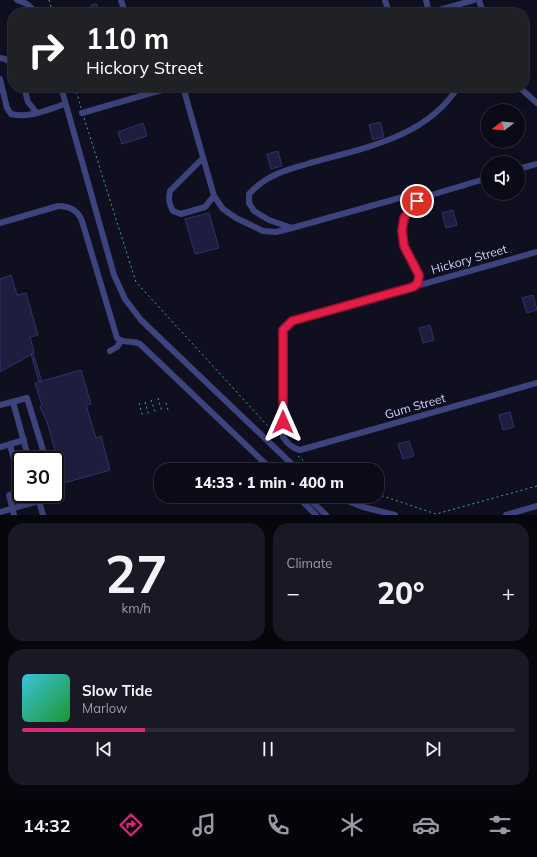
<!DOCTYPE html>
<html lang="en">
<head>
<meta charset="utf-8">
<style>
	body { margin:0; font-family:Mulish,sans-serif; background:#191925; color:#f1f3f6; height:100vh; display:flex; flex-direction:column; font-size:15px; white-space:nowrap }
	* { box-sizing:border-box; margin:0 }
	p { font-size:13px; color:#9a9ba2 }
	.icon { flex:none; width:22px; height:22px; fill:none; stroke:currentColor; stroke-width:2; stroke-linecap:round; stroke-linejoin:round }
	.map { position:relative; height:515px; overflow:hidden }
	.drawer { display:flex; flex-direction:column; gap:8px; padding:8px; background:#06060d; flex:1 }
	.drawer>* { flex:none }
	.top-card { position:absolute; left:8px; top:8px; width:521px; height:84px; border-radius:16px; box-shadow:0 4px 16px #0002,0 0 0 1px #2b2b37; background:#202124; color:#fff; overflow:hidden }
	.needle { width:26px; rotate:254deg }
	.tools { position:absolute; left:481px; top:104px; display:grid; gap:8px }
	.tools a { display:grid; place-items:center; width:44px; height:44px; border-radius:50%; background:#0b0b18; box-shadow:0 4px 16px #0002,0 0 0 1px #2b2b37; font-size:20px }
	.speed { position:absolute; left:12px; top:451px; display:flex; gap:8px; font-size:20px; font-weight:700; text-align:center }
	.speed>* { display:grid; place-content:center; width:52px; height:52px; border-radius:50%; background:#0b0b18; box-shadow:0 4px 16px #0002,0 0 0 1px #2b2b37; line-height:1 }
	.speed .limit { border:2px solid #111; border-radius:6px; background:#fff; color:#111 }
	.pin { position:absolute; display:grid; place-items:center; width:34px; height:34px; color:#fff; margin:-17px; border:2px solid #fff; border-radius:50%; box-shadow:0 1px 4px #0007 }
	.me { position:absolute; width:44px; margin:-22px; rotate:0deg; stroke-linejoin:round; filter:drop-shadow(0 0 3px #0008) }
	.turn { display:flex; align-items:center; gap:14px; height:84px; padding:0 12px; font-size:18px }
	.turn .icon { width:52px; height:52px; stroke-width:2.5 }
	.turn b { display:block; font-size:28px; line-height:34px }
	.big { font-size:30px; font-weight:800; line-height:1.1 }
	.drawer .widget { flex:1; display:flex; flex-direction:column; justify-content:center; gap:6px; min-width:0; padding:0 14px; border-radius:16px; background:#191925 }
	.drawer .dial { align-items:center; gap:0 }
	.dial b { font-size:52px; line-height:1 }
	.song { display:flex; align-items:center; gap:12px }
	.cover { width:48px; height:48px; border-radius:6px; background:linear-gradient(135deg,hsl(190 70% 55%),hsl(130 70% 35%)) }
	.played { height:4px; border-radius:2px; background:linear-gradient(90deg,#db2777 25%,#2b2b37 25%) }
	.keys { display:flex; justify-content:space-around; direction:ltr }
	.heat { display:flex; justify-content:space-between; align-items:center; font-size:22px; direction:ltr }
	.drawer .tiles { flex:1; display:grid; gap:8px; grid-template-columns:1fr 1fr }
	.widget:last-child { grid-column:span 2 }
	.trip { position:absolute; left:154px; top:463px; width:230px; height:40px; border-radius:16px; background:#0b0b18; box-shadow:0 4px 16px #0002,0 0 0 1px #2b2b37; font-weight:800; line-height:40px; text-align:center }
	.tabs { display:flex; height:64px; justify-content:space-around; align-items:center; background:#04040a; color:#9a9ba2 }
	.tabs .icon { width:28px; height:28px }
	.tabs .current { color:#db2777 }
	.tabs b { font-size:18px; color:#f1f3f6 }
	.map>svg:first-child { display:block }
	.building { fill:#1e1c3f; stroke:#33306a }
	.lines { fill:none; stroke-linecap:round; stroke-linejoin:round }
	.path { stroke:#37aa93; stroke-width:1; stroke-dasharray:2 3; stroke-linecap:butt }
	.minor { stroke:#3d437c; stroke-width:6 }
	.route-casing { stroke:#92132f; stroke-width:10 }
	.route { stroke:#e11d48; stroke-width:7 }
	.labels { text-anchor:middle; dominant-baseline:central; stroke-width:4; stroke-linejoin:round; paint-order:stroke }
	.street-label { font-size:12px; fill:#d1d2fc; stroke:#0f0f20 }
</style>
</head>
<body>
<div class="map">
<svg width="537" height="515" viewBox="0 0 537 515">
	<rect width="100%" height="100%" fill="#0f0f20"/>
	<g class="building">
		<path d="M 97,4 L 99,13 L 93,13 L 91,5 Z"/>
		<path d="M 113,9 L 114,13 L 100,13 Z"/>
		<path d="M 380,122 L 384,137 L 373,140 L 369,125 Z"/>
		<path d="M 143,123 L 147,136 L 122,144 L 118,132 Z"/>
		<path d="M 278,151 L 282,166 L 271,169 L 267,154 Z"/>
		<path d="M 453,210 L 457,225 L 446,228 L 442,213 Z"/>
		<path d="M 209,213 L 219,248 L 195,254 L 185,219 Z"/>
		<path d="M 11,275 L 17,295 L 26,293 L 38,335 L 30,337 L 34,353 L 0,372 L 0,279 Z"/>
		<path d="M 533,295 L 537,310 L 527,313 L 522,298 Z"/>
		<path d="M 430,325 L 434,340 L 423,343 L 419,328 Z"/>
		<path d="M 33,353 L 42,382 L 39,382 L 31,354 Z"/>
		<path d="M 81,370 L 91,404 L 86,405 L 96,438 L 101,436 L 110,470 L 64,483 L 47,422 L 40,407 L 42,405 L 35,383 Z"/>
		<path d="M 510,412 L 514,427 L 503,430 L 499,415 Z"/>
		<path d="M 409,441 L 414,456 L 403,459 L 398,444 Z"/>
	</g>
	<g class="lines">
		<g class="path">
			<path d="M 49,0 L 53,13"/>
			<path d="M 75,87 L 81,108"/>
			<path d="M 84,118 L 136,282 L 277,436"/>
			<path d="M 158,398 L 162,412"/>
			<path d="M 151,400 L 156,414"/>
			<path d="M 145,402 L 149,416"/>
			<path d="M 139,403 L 143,417"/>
			<path d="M 166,403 L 168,410"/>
			<path d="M 298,456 L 314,470"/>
			<path d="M 377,494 L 436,514 L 537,486"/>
		</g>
		<g class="minor">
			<path d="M 17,0 L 27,4 L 37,13"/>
			<path d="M 121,0 L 125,13"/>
			<path d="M 385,0 L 389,13"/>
			<path d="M 426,0 L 429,13"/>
			<path d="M 479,0 L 483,13"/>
			<path d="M 429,13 L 474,0"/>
			<path d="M 0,58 L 5,59 L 13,64"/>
			<path d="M 0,79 L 7,108 L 11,114 C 28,119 49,109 65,104"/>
			<path d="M 24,87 L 28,102 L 36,112"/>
			<path d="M 61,87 L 114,275 L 125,299 L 141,320 L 298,470"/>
			<path d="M 183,87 L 214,196 L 205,207 L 181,214 L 173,211 C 169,204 168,199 170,191 L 203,158"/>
			<path d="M 519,87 L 537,103"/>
			<path d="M 82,113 L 172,87"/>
			<path d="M 518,169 L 537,164"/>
			<path d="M 214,196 L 223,209 L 236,218 L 263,231 L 276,232 L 292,228"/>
			<path d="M 417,201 L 403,197 L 292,228 L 269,220 L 254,211 L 249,203 L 249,194 C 267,174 285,171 310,163 C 363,148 426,138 458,87"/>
			<path d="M 0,223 L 58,206 C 69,206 78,210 82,221 L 117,338 C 124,344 132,340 140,344 L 272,470"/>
			<path d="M 537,252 L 292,321 L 283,330 L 283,437 C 288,444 292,448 300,450 L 537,383"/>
			<path d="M 414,286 L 418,283 L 419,275 L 404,246 L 402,230 L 404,218 L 412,206 L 421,198 L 488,178"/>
			<path d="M 110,351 L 117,347 L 121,341"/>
			<path d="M 13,402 L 29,460"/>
			<path d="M 0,405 L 27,398 L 46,460"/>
			<path d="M 10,445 L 21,484"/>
			<path d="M 0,447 L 24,440"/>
			<path d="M 29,457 L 44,453"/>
			<path d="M 37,494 L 43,515"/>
			<path d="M 297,496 L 316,515"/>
			<path d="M 306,496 L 326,515"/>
			<path d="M 335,496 L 363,507 L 395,515"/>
			<path d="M 0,512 L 56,496 L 55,491"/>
			<path d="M 14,515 L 9,495 L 21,491"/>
			<path d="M 506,515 L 537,506"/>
		</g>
	</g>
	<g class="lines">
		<defs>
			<path id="route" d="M 283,422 L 283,330 L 292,321 L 413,287 L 418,283 L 419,275 L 404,246 L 402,230 L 404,218 L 412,206 L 417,201"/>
		</defs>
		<use href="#route" class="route-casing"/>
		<use href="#route" class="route"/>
	</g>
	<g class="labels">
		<g class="street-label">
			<text transform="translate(469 259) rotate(-16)">Hickory Street</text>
			<text transform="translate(415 406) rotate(-16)">Gum Street</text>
		</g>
	</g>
</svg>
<div class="tools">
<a><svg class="needle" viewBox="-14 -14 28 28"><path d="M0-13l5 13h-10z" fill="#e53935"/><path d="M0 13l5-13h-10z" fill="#9a9ba2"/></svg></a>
<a><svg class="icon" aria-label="sound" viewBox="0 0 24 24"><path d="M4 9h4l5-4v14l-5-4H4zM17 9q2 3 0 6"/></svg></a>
</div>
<div class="speed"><div class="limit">30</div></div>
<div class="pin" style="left:417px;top:201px;background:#d93025"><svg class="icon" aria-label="arrive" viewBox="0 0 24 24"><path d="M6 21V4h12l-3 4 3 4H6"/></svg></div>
<svg class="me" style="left:283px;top:422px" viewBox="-20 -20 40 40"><path d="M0-17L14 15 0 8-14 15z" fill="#e11d48" stroke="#fff" stroke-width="4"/></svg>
<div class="trip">14:33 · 1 min · 400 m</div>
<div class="top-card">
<div class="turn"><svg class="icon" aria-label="right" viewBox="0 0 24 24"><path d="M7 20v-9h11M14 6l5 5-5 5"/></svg><div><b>110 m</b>Hickory Street</div></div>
</div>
</div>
<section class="drawer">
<div class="tiles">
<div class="widget dial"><b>27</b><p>km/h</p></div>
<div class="widget"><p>Climate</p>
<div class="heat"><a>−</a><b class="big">20°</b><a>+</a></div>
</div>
<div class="widget">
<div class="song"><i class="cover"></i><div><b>Slow Tide</b><p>Marlow</p></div></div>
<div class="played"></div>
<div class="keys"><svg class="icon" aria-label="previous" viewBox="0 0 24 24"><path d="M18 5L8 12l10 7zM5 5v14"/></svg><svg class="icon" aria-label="pause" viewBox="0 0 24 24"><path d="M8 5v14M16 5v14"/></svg><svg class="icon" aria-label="next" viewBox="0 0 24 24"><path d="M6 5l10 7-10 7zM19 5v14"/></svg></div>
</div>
</div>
</section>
<nav class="tabs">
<b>14:32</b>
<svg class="icon current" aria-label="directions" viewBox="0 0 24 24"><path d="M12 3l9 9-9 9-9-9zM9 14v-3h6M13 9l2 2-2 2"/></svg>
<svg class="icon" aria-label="music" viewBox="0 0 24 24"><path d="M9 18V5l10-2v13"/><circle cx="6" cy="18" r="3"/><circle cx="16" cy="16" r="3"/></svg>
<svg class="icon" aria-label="phone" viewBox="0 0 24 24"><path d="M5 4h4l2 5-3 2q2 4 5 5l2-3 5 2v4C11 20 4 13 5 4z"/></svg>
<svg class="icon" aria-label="climate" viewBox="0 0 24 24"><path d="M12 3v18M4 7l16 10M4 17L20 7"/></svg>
<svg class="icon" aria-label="car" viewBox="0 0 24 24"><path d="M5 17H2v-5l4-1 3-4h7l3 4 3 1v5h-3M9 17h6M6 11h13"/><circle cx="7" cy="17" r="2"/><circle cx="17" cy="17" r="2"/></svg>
<svg class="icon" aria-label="filters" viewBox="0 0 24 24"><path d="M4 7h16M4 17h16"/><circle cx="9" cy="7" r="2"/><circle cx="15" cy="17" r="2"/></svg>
</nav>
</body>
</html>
